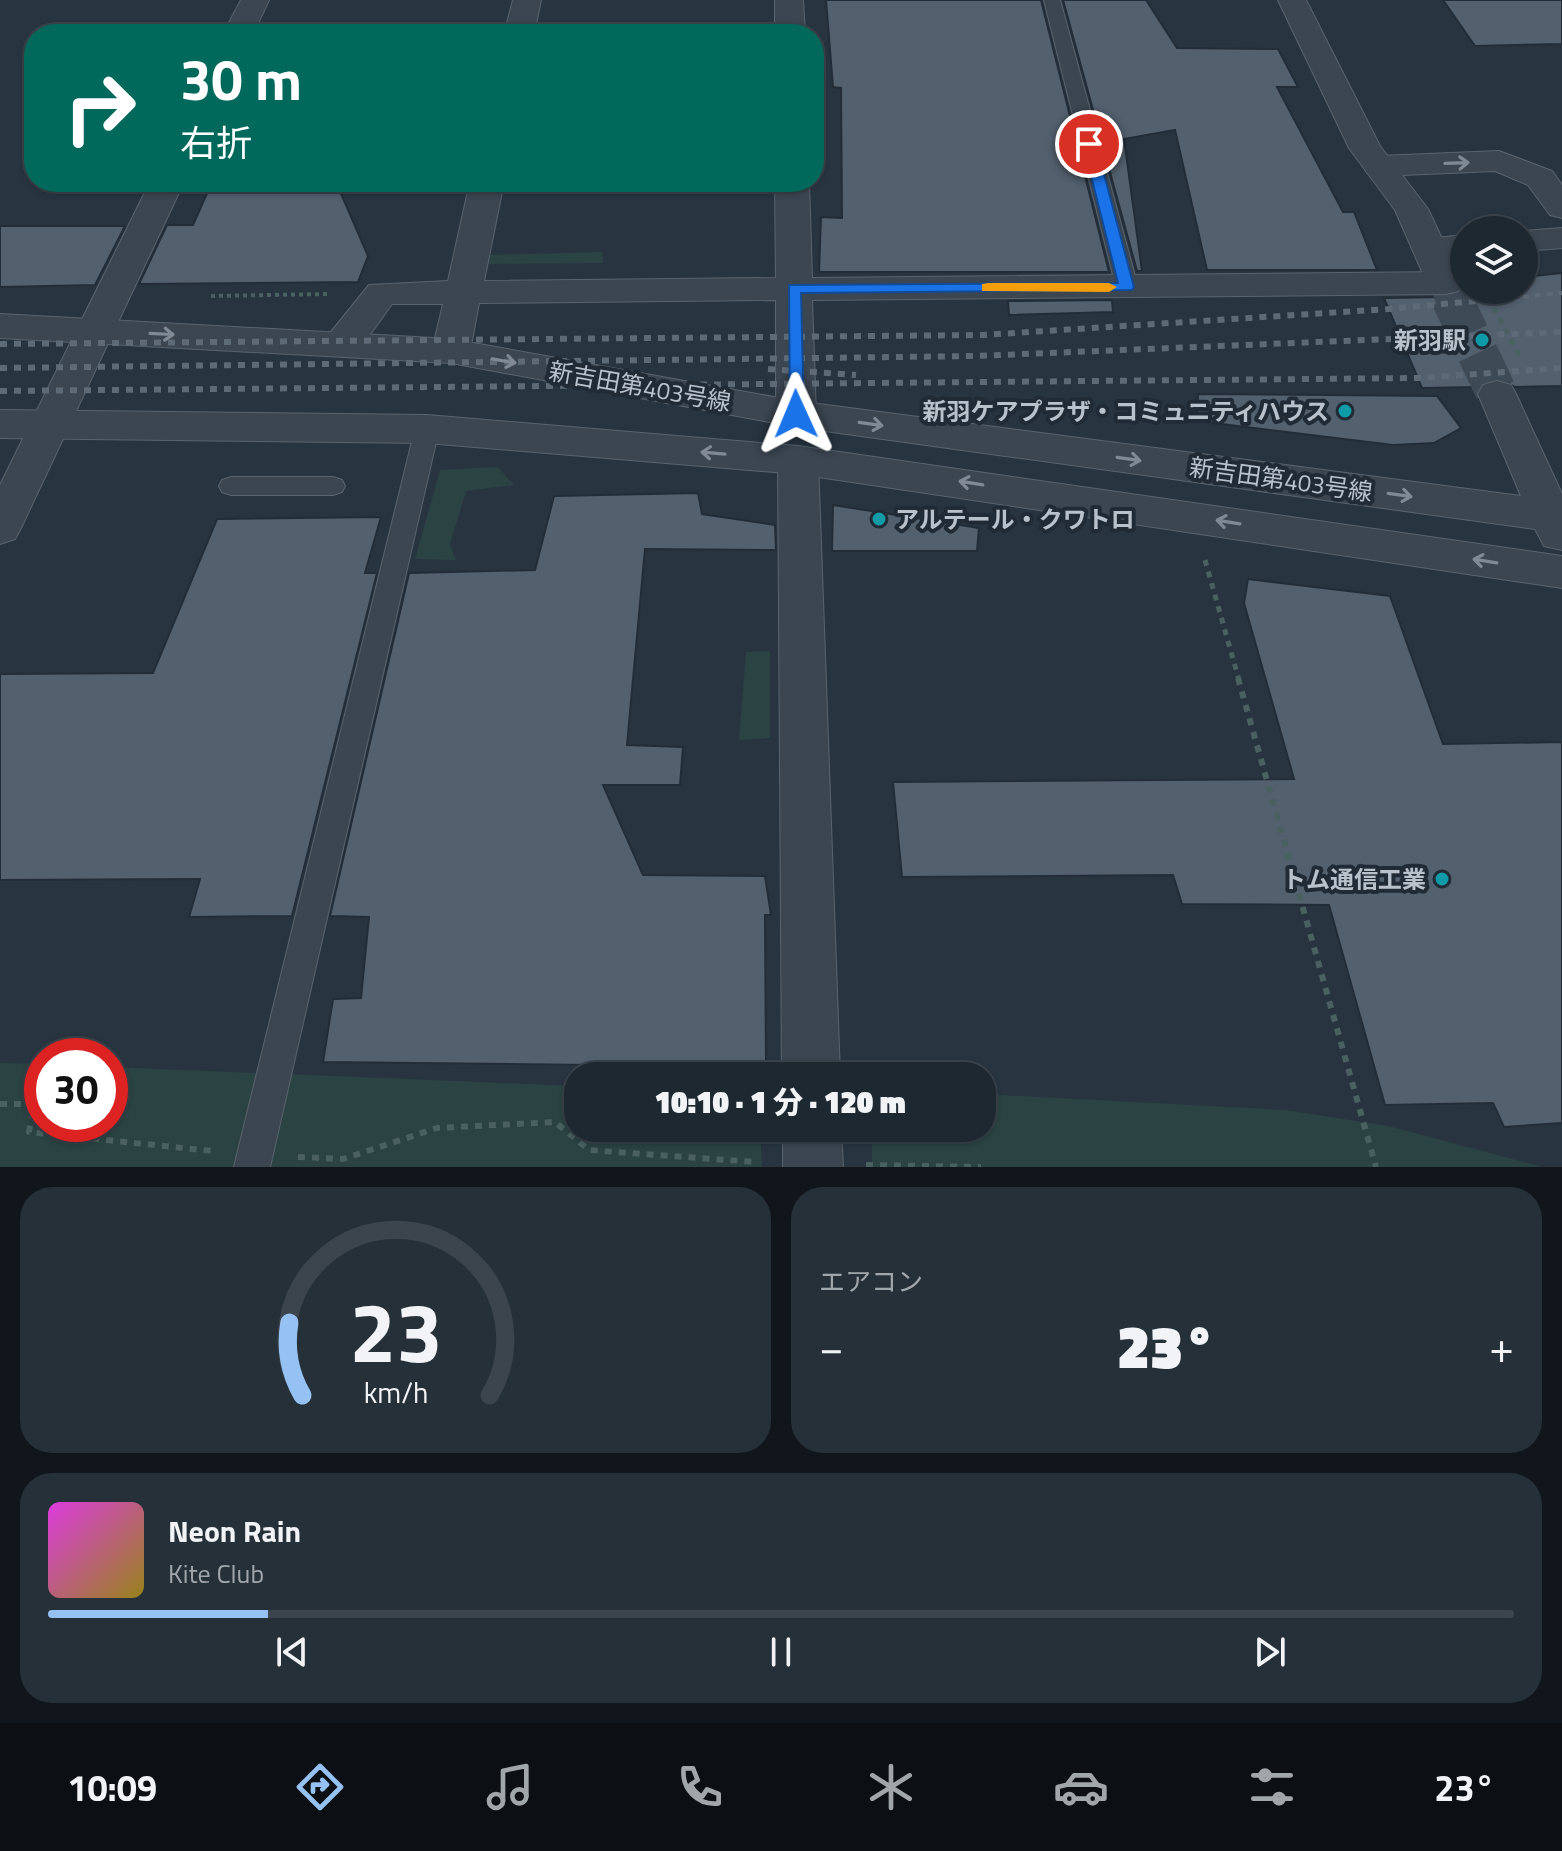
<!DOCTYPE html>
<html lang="ja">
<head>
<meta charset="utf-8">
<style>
	body { margin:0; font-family:"Titillium Web","Noto Sans JP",sans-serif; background:#263039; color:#f1f3f6; height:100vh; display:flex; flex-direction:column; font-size:30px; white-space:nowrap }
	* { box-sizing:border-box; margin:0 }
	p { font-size:26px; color:#a1a6ab }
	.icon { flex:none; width:44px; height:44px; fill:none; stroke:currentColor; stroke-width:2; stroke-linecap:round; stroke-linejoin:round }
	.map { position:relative; height:1167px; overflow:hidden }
	.sheet { display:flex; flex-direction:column; gap:20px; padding:20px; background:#10161b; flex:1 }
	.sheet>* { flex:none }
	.hud { position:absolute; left:24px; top:24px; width:800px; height:168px; border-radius:32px; box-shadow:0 2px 6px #0004,0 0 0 2px #3c444d; background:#00695c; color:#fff; overflow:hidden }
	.controls { position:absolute; left:1450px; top:216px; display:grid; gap:16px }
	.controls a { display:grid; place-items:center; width:88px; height:88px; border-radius:50%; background:#1e2831; box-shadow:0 2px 6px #0004,0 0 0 2px #3c444d; font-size:40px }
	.speed { position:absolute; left:24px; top:1038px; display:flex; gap:16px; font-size:40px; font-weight:700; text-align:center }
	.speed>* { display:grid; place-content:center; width:104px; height:104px; border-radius:50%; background:#1e2831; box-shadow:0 2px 6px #0004,0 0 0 2px #3c444d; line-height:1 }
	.speed .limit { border:12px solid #d22; background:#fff; color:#111 }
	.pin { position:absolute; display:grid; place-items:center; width:68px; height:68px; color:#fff; margin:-34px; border:4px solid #fff; border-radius:50%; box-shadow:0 2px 8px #0007 }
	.me { position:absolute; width:88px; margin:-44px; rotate:359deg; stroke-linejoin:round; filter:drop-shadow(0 0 6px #0008) }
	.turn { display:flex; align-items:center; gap:28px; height:168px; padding:0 24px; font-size:36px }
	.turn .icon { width:104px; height:104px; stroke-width:2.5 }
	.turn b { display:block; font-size:56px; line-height:68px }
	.big { font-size:60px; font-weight:800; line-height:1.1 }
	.sheet .tile { flex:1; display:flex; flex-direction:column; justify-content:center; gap:12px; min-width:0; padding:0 28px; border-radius:32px; background:#263039 }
	.sheet .dial { align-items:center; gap:0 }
	.dial svg { height:208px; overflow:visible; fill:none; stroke:#3c444d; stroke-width:7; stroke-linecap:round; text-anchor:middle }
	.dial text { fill:#f1f3f6; stroke:none }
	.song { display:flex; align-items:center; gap:24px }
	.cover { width:96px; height:96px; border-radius:12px; background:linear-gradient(135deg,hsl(300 70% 55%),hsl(50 70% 35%)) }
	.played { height:8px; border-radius:4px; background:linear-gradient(90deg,#95c1f3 15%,#3c444d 15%) }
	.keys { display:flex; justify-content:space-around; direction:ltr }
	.heat { display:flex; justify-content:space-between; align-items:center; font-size:44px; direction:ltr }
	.sheet .tiles { flex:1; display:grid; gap:20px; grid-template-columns:1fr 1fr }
	.tile:last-child { grid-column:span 2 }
	.trip { position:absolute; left:564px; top:1062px; width:432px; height:80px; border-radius:32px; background:#1e2831; box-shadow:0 2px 6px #0004,0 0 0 2px #3c444d; font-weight:800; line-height:80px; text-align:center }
	.menu { display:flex; height:128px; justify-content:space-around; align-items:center; background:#0c1014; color:#a1a6ab }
	.menu .icon { width:56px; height:56px }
	.menu .selected { color:#95c1f3 }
	.menu b { font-size:36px; color:#f1f3f6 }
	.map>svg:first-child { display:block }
	.green { fill:#2b4343 }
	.building { fill:#53606e; stroke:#232d38; stroke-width:2 }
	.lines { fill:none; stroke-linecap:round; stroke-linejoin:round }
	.tertiary-tunnel-far1 { stroke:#3e4a56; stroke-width:32; stroke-dasharray:32 16; stroke-linecap:butt }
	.tertiary-tunnel { stroke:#3e4a56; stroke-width:41; stroke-dasharray:41 21; stroke-linecap:butt }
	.service-casing { stroke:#5a646e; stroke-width:2 }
	.minor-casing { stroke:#5a646e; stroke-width:2 }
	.tertiary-casing { stroke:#5a646e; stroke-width:2 }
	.path-far2 { stroke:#4a6061; stroke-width:4; stroke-dasharray:4 4; stroke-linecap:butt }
	.path-far1 { stroke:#4a6061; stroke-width:5; stroke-dasharray:6 6; stroke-linecap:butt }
	.path { stroke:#4a6061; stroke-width:6; stroke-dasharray:7 7; stroke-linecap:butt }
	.service { fill:#3c4651; fill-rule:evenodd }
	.minor { fill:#3c4651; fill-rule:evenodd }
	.tertiary { fill:#3c4651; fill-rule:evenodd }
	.rail-far1 { stroke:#5e6b77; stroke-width:4; stroke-dasharray:6 6; stroke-linecap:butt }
	.rail { stroke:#5e6b77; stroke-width:6; stroke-dasharray:7 7; stroke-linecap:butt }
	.oneway { stroke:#818a94 }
	.route { fill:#1a73e8; stroke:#114b97; stroke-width:2 }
	.slow { fill:#f59e0b }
	.culture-dot { fill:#0f9aa8; stroke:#212b36; stroke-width:3 }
	.labels { text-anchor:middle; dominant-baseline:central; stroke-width:8; stroke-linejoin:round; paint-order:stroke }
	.poi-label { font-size:24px; font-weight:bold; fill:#b9c1cb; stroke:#212b36; text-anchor:end }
	.street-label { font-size:24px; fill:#b9c1cb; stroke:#212b36 }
</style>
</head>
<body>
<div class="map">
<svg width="1562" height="1167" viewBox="0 0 1562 1167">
	<rect width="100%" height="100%" fill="#283541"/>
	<g class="green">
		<path d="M 602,252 L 603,263 L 488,264 L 490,255 Z"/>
		<path d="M 498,467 L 514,485 L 466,491 L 450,544 L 456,560 L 415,559 L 440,470 Z"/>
		<path d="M 770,651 L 770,738 L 739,740 L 746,652 Z"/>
		<path d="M 0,1063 L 42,1064 L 42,1124 L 110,1124 L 110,1067 L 578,1086 L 578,1128 L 760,1128 L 762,1167 L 0,1167 Z"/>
		<path d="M 982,1094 L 1286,1110 L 1388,1126 L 1543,1167 L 872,1167 L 872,1128 L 982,1128 Z"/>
	</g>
	<g class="building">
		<path d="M 826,0 L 1041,0 L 1109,272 L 819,272 L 821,217 L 842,218 L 841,88 L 833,87 Z"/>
		<path d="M 1063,0 L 1146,0 L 1177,48 L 1278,49 L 1298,87 L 1277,87 L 1343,212 L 1354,212 L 1377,270 L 1207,270 L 1175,130 L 1124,139 L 1142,271 L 1137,271 Z"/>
		<path d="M 1443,0 L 1562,0 L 1562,44 L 1475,46 Z"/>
		<path d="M 212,182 L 336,182 L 368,256 L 358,282 L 139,284 L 167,225 L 193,225 Z"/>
		<path d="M 0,226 L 125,226 L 95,285 L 0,287 Z"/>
		<path d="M 1562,273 L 1562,386 L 1515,387 L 1496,378 L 1482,382 L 1478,387 L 1422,388 L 1384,298 L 1446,297 L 1459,294 L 1464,287 L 1464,290 L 1524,290 L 1524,277 Z"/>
		<path d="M 1112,300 L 1113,312 L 1009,315 L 1008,301 Z"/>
		<path d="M 1198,394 L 1437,396 L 1461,428 L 1434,443 L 1393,445 L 1197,421 Z"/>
		<path d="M 698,493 L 702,514 L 775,525 L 776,550 L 645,549 L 627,745 L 683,747 L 680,785 L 603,785 L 643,875 L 765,876 L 771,915 L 765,915 L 766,1067 L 323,1062 L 333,999 L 361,998 L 369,917 L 330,916 L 409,573 L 535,570 L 554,496 Z"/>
		<path d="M 833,505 L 979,528 L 977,551 L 832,551 Z"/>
		<path d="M 381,517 L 365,573 L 377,573 L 292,916 L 189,917 L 200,879 L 0,880 L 0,674 L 153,673 L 217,519 Z"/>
		<path d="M 1248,579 L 1390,596 L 1443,744 L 1562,742 L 1562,1123 L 1504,1127 L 1493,1103 L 1385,1105 L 1329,905 L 1182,904 L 1173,875 L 902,877 L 893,782 L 1294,779 L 1244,603 Z"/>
	</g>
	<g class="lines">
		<path class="tertiary-tunnel-far1" d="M 1445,283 L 1452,299"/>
		<path class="tertiary-tunnel" d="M 1451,297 L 1497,394"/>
		<defs>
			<g id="service">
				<path d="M 1044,0 L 1060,0 L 1138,287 L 1135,292 L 1127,294 L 1116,287 Z"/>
				<path d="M 427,421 L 439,429 L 270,1167 L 234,1167 L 415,429 Z"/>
				<path d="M 231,477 L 333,477 L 342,480 L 345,486 L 342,492 L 333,495 L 231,495 L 222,492 L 219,486 L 222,480 Z"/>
			</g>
			<g id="minor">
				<path d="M 241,0 L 269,0 L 253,34 L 223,34 Z"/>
				<path d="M 513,0 L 541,0 L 534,34 L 504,34 Z"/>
				<path d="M 775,0 L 803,0 L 805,34 L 775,34 Z"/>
				<path d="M 1499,151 L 1552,171 L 1562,185 L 1562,218 L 1550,215 L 1528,185 L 1495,171 L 1379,176 L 1367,173 L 1363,166 L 1367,159 L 1379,156 Z"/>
				<path d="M 150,182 L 184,182 L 21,528 L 15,539 L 0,544 L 0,485 Z"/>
				<path d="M 470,182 L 504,182 L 484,281 L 776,278 L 775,182 L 809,182 L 812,278 L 1445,272 L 1458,275 L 1463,283 L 1458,291 L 1445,294 L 812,300 L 816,414 L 810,423 L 796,427 L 782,423 L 776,414 L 776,300 L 479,303 L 470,351 L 464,360 L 451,363 L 438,360 L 432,351 L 443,304 L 392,304 C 374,327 360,360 328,352 L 322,343 L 369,285 L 448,281 Z"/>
				<path d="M 1562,228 L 1562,248 L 1524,251 L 1524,231 Z"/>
				<path d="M 1464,235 L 1464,255 L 1429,258 L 1417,254 L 1411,247 L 1417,240 Z"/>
				<path d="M 798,446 L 812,450 L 818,460 L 840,1076 L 782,1076 L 778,460 L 784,450 Z"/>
				<path d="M 783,1128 L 841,1128 L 843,1167 L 783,1167 Z"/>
			</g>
			<g id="tertiary">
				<path d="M 1278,0 L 1306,0 L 1380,146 L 1428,209 L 1463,283 L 1458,291 L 1445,294 L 1432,291 L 1427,283 L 1395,210 L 1349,148 Z"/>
				<path d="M 0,314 L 451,339 L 796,401 L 1521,496 L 1478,394 L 1483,385 L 1497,381 L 1511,385 L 1516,394 L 1562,494 L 1562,550 L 1544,546 L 1535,529 L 796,427 L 451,363 L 0,338 Z"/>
				<path d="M 0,410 L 427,415 L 798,446 L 1562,556 L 1562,588 L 798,474 L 427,443 L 0,438 Z"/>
			</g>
		</defs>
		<use href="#service" class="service-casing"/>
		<use href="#minor" class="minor-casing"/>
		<use href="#tertiary" class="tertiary-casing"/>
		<g class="path-far2">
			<path d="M 1486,294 L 1489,299"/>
			<path d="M 211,296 L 329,294"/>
		</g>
		<g class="path-far1">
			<path d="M 1488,297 L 1521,359"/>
			<path d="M 1205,560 L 1239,680"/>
		</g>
		<g class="path">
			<path d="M 1238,678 L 1376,1167"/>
			<path d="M 0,1104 L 34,1104 L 29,1132 L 212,1151"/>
			<path d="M 298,1157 L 343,1159 L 437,1128 L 555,1122 L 589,1150 L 756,1162"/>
			<path d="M 866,1165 L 981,1167"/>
		</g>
		<use href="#service" class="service"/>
		<use href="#minor" class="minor"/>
		<use href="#tertiary" class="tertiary"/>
		<path class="rail-far1" d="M 1499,299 L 1562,293"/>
		<g class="rail">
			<path d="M 0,344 L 983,335 L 1389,309 L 1520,297"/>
			<path d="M 0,368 L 976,356 L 1562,332"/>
			<path d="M 768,369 L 856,375"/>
			<path d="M 0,391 L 1419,378 L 1562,368"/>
		</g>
	</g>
	<defs><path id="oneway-shaft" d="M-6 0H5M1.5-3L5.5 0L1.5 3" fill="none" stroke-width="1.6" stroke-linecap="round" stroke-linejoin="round" transform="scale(2)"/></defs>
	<g class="oneway">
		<use href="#oneway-shaft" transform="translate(1457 163) rotate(-2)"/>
		<use href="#oneway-shaft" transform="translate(162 334) rotate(3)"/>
		<use href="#oneway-shaft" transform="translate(504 361) rotate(10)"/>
		<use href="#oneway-shaft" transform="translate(871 424) rotate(8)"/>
		<use href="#oneway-shaft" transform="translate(713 453) rotate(-175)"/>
		<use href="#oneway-shaft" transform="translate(1129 459) rotate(8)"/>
		<use href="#oneway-shaft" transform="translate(971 483) rotate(-171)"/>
		<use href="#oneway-shaft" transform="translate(1400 495) rotate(8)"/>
		<use href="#oneway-shaft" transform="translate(1228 522) rotate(-171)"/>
		<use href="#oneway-shaft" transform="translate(1485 561) rotate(-171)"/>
	</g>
	<path class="route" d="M 1089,140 L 1096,144 L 1134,287 L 1132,290 L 801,293 L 804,414 L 801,418 L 790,418 L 789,285 L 1118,283 L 1083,144 Z"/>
	<path class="slow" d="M 988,283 L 1109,283 L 1117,287 L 1109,292 L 982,291 L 982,284 Z"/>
	<g class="culture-dot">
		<circle cx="1482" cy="340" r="8"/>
		<circle cx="1345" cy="411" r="8"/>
		<circle cx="879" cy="519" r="8"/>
		<circle cx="1442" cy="879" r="8"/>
	</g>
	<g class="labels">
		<g class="poi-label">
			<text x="1466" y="340">新羽駅</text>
			<text x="1329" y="411">新羽ケアプラザ・コミュニティハウス</text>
			<text x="895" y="519" text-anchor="start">アルテール・クワトロ</text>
			<text x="1426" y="879">トム通信工業</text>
		</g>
		<g class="street-label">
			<text transform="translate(640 386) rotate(10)">新吉田第403号線</text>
			<text transform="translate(1281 479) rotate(8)">新吉田第403号線</text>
		</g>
	</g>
</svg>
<div class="controls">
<a><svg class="icon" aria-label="layers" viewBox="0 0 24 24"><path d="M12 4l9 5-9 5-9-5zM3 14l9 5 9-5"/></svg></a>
</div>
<div class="speed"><div class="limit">30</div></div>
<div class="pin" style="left:1089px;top:144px;background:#d93025"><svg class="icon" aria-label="arrive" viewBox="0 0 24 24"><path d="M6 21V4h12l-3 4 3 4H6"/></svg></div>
<svg class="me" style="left:796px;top:414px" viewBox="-20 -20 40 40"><path d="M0-17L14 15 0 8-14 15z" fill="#1a73e8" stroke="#fff" stroke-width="4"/></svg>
<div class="trip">10:10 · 1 分 · 120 m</div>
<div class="hud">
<div class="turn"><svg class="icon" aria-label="right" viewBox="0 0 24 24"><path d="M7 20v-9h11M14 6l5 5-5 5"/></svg><div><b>30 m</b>右折</div></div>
</div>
</div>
<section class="sheet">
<div class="tiles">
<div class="tile dial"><svg viewBox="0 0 100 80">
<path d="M14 69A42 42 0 1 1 86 69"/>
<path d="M14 69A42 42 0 0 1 9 41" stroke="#95c1f3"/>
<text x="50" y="56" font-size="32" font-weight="700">23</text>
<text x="50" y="72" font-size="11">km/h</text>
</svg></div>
<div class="tile"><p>エアコン</p>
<div class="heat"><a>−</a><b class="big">23°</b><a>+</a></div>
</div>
<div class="tile">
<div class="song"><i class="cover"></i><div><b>Neon Rain</b><p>Kite Club</p></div></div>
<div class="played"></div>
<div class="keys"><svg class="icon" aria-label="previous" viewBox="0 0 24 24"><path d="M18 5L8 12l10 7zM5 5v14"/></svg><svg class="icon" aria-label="pause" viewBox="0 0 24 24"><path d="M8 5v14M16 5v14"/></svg><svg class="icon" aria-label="next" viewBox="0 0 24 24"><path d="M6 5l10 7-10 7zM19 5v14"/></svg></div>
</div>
</div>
</section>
<nav class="menu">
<b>10:09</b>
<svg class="icon selected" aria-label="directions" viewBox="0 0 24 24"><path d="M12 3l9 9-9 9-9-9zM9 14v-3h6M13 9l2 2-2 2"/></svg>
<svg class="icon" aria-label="music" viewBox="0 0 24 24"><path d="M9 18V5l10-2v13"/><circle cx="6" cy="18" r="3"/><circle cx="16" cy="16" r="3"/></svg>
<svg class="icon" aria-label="phone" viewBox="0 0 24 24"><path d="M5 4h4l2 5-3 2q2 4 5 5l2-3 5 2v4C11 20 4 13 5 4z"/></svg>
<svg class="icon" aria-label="climate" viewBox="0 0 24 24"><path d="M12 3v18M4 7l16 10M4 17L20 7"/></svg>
<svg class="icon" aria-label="car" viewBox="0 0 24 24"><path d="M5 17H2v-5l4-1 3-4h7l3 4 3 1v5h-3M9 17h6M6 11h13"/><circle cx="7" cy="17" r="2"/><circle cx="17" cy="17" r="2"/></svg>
<svg class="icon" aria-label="filters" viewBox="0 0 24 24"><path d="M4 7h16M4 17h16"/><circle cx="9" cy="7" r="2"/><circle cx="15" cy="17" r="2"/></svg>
<b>23°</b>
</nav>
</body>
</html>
